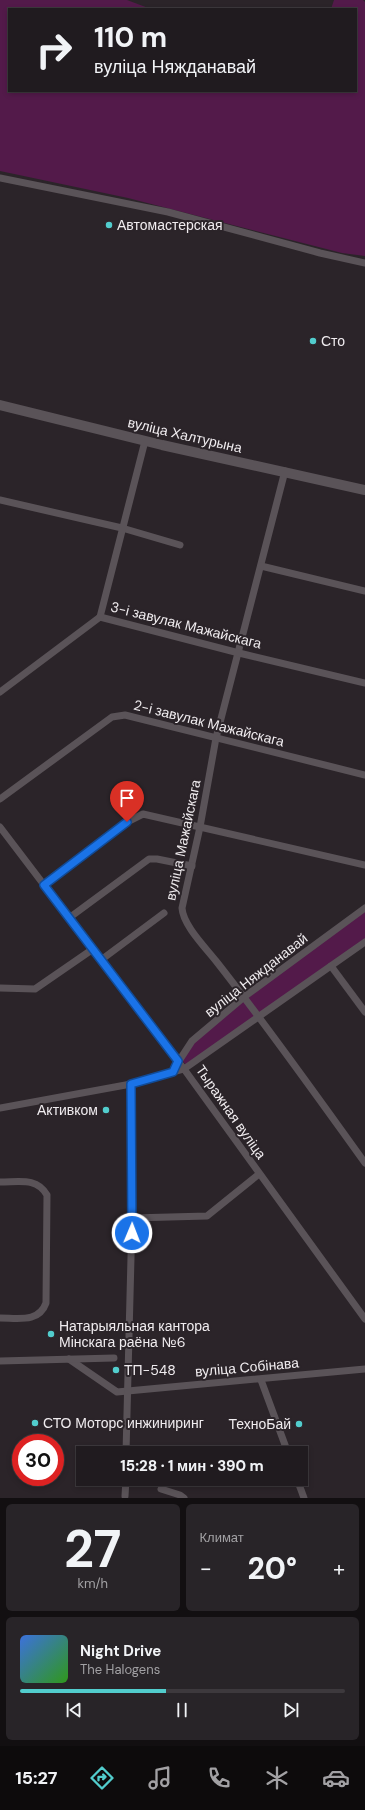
<!DOCTYPE html>
<html lang="ru">
<head>
<meta charset="utf-8">
<style>
	body { margin:0; font-family:"DM Sans",sans-serif; background:#282428; color:#f1f3f6; height:100vh; display:flex; flex-direction:column; font-size:15px; white-space:nowrap }
	* { box-sizing:border-box; margin:0 }
	p { font-size:13px; color:#a2a1a4 }
	.icon { flex:none; width:22px; height:22px; fill:none; stroke:currentColor; stroke-width:2; stroke-linecap:round; stroke-linejoin:round }
	.map { position:relative; height:1498px; overflow:hidden }
	.drawer { display:flex; flex-direction:column; gap:6px; padding:6px; background:#120f11; flex:1 }
	.drawer>* { flex:none }
	.hud { position:absolute; left:8px; top:8px; width:349px; height:84px; border-radius:0px; box-shadow:0 2px 6px #0003,0 0 0 1px #3d393d; background:#201b1f; color:#f1f3f6; overflow:hidden }
	.speed { position:absolute; left:12px; top:1434px; display:flex; gap:8px; font-size:20px; font-weight:700; text-align:center }
	.speed>* { display:grid; place-content:center; width:52px; height:52px; border-radius:50%; background:#201b1f; box-shadow:0 2px 6px #0003,0 0 0 1px #3d393d; line-height:1 }
	.speed .limit { border:6px solid #d22; background:#fff; color:#111 }
	.pin { position:absolute; display:grid; place-items:center; width:34px; height:34px; color:#fff; margin:-41px -17px; border-radius:50% 50% 50% 0; rotate:-45deg; box-shadow:0 0 4px #0007 }
	.pin .icon { rotate:45deg }
	.me { position:absolute; width:44px; margin:-22px; rotate:1deg; stroke-linejoin:round; filter:drop-shadow(0 0 3px #0008) }
	.turn { display:flex; align-items:center; gap:14px; height:84px; padding:0 20px; font-size:18px }
	.turn .icon { width:52px; height:52px; stroke-width:2.5 }
	.turn b { display:block; font-size:28px; line-height:34px }
	.big { font-size:30px; font-weight:800; line-height:1.1 }
	.drawer .widget { flex:1; display:flex; flex-direction:column; justify-content:center; gap:6px; min-width:0; padding:0 14px; border-radius:6px; background:#282428 }
	.drawer .dial { align-items:center; gap:0 }
	.dial b { font-size:52px; line-height:1 }
	.song { display:flex; align-items:center; gap:12px }
	.cover { width:48px; height:48px; border-radius:6px; background:linear-gradient(135deg,hsl(220 70% 55%),hsl(110 70% 35%)) }
	.played { height:4px; border-radius:2px; background:linear-gradient(90deg,#52cdcd 45%,#3d393d 45%) }
	.keys { display:flex; justify-content:space-around; direction:ltr }
	.heat { display:flex; justify-content:space-between; align-items:center; font-size:22px; direction:ltr }
	.drawer .tiles { flex:1; display:grid; gap:6px; grid-template-columns:1fr 1fr }
	.widget:last-child { grid-column:span 2 }
	.trip { position:absolute; left:76px; top:1446px; width:232px; height:40px; border-radius:0px; background:#201b1f; box-shadow:0 2px 6px #0003,0 0 0 1px #3d393d; font-weight:800; line-height:40px; text-align:center }
	.dock { display:flex; height:64px; justify-content:space-around; align-items:center; background:#0d0b0c; color:#a2a1a4 }
	.dock .icon { width:28px; height:28px }
	.dock .selected { color:#52cdcd }
	.dock b { font-size:18px; color:#f1f3f6 }
	.map>svg:first-child { display:block }
	.green { fill:#531a4a }
	.lines { fill:none; stroke-linecap:round; stroke-linejoin:round }
	.street { stroke:#5a5358; stroke-width:7 }
	.secondary { stroke:#5a5358; stroke-width:10 }
	.route-casing { stroke:#114b97; stroke-width:10 }
	.route { stroke:#1a73e8; stroke-width:7 }
	.poi-dot { fill:#52cdcd; stroke:#2b2429; stroke-width:1.5 }
	.labels { text-anchor:middle; dominant-baseline:central; stroke-width:4; stroke-linejoin:round; paint-order:stroke }
	.poi-label { font-size:14px; fill:#f0ecef; stroke:#2b2429; text-anchor:start }
	.street-label { font-size:14px; fill:#f0ecef; stroke:#2b2429 }
</style>
</head>
<body>
<div class="map">
<svg width="365" height="1498" viewBox="0 0 365 1498">
	<rect width="100%" height="100%" fill="#2b2429"/>
	<g class="green">
		<path d="M 0,0 L 127,0 L 151,9 L 9,9 L 9,91 L 356,91 L 356,9 L 331,9 L 334,0 L 363,0 L 365,2 L 365,256 L 342,253 L 128,198 L 0,171 Z"/>
		<path d="M 365,908 L 365,942 L 187,1066 L 180,1058 L 192,1041 Z"/>
	</g>
	<g class="lines">
		<g class="street">
			<path d="M 0,178 L 168,212 L 320,253 L 365,263"/>
			<path d="M 285,471 L 216,738 L 200,827 L 182,908 C 183,925 205,947 216,961 C 268,1027 316,1095 365,1163"/>
			<path d="M 0,500 L 122,528 L 180,545"/>
			<path d="M 261,566 L 365,591"/>
			<path d="M 100,617 L 239,653 L 365,683"/>
			<path d="M 100,617 L 145,441"/>
			<path d="M 0,692 L 100,617"/>
			<path d="M 0,799 L 112,717 L 125,715 L 365,775"/>
			<path d="M 0,827 L 184,1069 L 365,1319"/>
			<path d="M 44,885 L 127,822 L 143,814 L 365,865"/>
			<path d="M 69,918 L 149,859 L 157,859 L 192,866"/>
			<path d="M 101,960 L 164,913"/>
			<path d="M 331,966 L 365,1012"/>
			<path d="M 0,988 L 35,989 L 93,949"/>
			<path d="M 177,1064 L 192,1041 L 244,997 L 365,908"/>
			<path d="M 0,1108 L 131,1084 L 184,1069 L 365,942"/>
			<path d="M 0,1182 C 19,1182 37,1177 47,1195 L 46,1303 C 39,1323 18,1318 0,1318"/>
			<path d="M 132,1218 L 207,1216 L 259,1174"/>
			<path d="M 69,1359 L 117,1392 L 365,1369"/>
			<path d="M 0,1361 L 114,1358"/>
			<path d="M 261,1380 L 288,1453"/>
			<path d="M 126,1453 L 132,1218 L 131,1084"/>
			<path d="M 297,1479 L 304,1498"/>
			<path d="M 161,1489 L 180,1495 L 184,1498"/>
			<path d="M 125,1496 L 126,1479"/>
		</g>
		<path class="secondary" d="M 0,405 L 162,445 L 365,490"/>
	</g>
	<g class="lines">
		<defs>
			<path id="route" d="M 127,822 L 44,885 L 178,1061 L 173,1072 L 131,1084 L 132,1233"/>
		</defs>
		<use href="#route" class="route-casing"/>
		<use href="#route" class="route"/>
	</g>
	<g class="poi-dot">
		<circle cx="109" cy="225" r="4"/>
		<circle cx="313" cy="341" r="4"/>
		<circle cx="106" cy="1110" r="4"/>
		<circle cx="51" cy="1334" r="4"/>
		<circle cx="116" cy="1370" r="4"/>
		<circle cx="35" cy="1423" r="4"/>
		<circle cx="299" cy="1424" r="4"/>
	</g>
	<g class="labels">
		<g class="poi-label">
			<text x="117" y="225">Автомастерская</text>
			<text x="321" y="341">Сто</text>
			<text x="98" y="1110" text-anchor="end">Активком</text>
			<text x="59" y="1326">Натарыяльная кантора<tspan x="59" dy="16">Мінскага раёна №6</tspan></text>
			<text x="124" y="1370">ТП-548</text>
			<text x="43" y="1423">СТО Моторс инжиниринг</text>
			<text x="291" y="1424" text-anchor="end">ТехноБай</text>
		</g>
		<g class="street-label">
			<text transform="translate(185 435) rotate(13)">вуліца Халтурына</text>
			<text transform="translate(186 625) rotate(14)">3-і завулак Мажайскага</text>
			<text transform="translate(209 723) rotate(14)">2-і завулак Мажайскага</text>
			<text transform="translate(183 840) rotate(-78)">вуліца Мажайскага</text>
			<text transform="translate(256 975) rotate(-38)">вуліца Няжданавай</text>
			<text transform="translate(231 1112) rotate(55)">Тыражная вуліца</text>
			<text transform="translate(247 1367) rotate(-5)">вуліца Собінава</text>
		</g>
	</g>
</svg>
<div class="speed"><div class="limit">30</div></div>
<div class="pin" style="left:127px;top:822px;background:#d93025"><svg class="icon" aria-label="arrive" viewBox="0 0 24 24"><path d="M6 21V4h12l-3 4 3 4H6"/></svg></div>
<svg class="me" style="left:132px;top:1233px" viewBox="-20 -20 40 40"><circle r="17" fill="#1a73e8" stroke="#fff" stroke-width="3"/><path d="M0-11L8 9 0 5-8 9z" fill="#fff"/></svg>
<div class="trip">15:28 · 1 мин · 390 m</div>
<div class="hud">
<div class="turn"><svg class="icon" aria-label="right" viewBox="0 0 24 24"><path d="M7 20v-9h11M14 6l5 5-5 5"/></svg><div><b>110 m</b>вуліца Няжданавай</div></div>
</div>
</div>
<section class="drawer">
<div class="tiles">
<div class="widget dial"><b>27</b><p>km/h</p></div>
<div class="widget"><p>Климат</p>
<div class="heat"><a>−</a><b class="big">20°</b><a>+</a></div>
</div>
<div class="widget">
<div class="song"><i class="cover"></i><div><b>Night Drive</b><p>The Halogens</p></div></div>
<div class="played"></div>
<div class="keys"><svg class="icon" aria-label="previous" viewBox="0 0 24 24"><path d="M18 5L8 12l10 7zM5 5v14"/></svg><svg class="icon" aria-label="pause" viewBox="0 0 24 24"><path d="M8 5v14M16 5v14"/></svg><svg class="icon" aria-label="next" viewBox="0 0 24 24"><path d="M6 5l10 7-10 7zM19 5v14"/></svg></div>
</div>
</div>
</section>
<nav class="dock">
<b>15:27</b>
<svg class="icon selected" aria-label="directions" viewBox="0 0 24 24"><path d="M12 3l9 9-9 9-9-9zM9 14v-3h6M13 9l2 2-2 2"/></svg>
<svg class="icon" aria-label="music" viewBox="0 0 24 24"><path d="M9 18V5l10-2v13"/><circle cx="6" cy="18" r="3"/><circle cx="16" cy="16" r="3"/></svg>
<svg class="icon" aria-label="phone" viewBox="0 0 24 24"><path d="M5 4h4l2 5-3 2q2 4 5 5l2-3 5 2v4C11 20 4 13 5 4z"/></svg>
<svg class="icon" aria-label="climate" viewBox="0 0 24 24"><path d="M12 3v18M4 7l16 10M4 17L20 7"/></svg>
<svg class="icon" aria-label="car" viewBox="0 0 24 24"><path d="M5 17H2v-5l4-1 3-4h7l3 4 3 1v5h-3M9 17h6M6 11h13"/><circle cx="7" cy="17" r="2"/><circle cx="17" cy="17" r="2"/></svg>
</nav>
</body>
</html>
